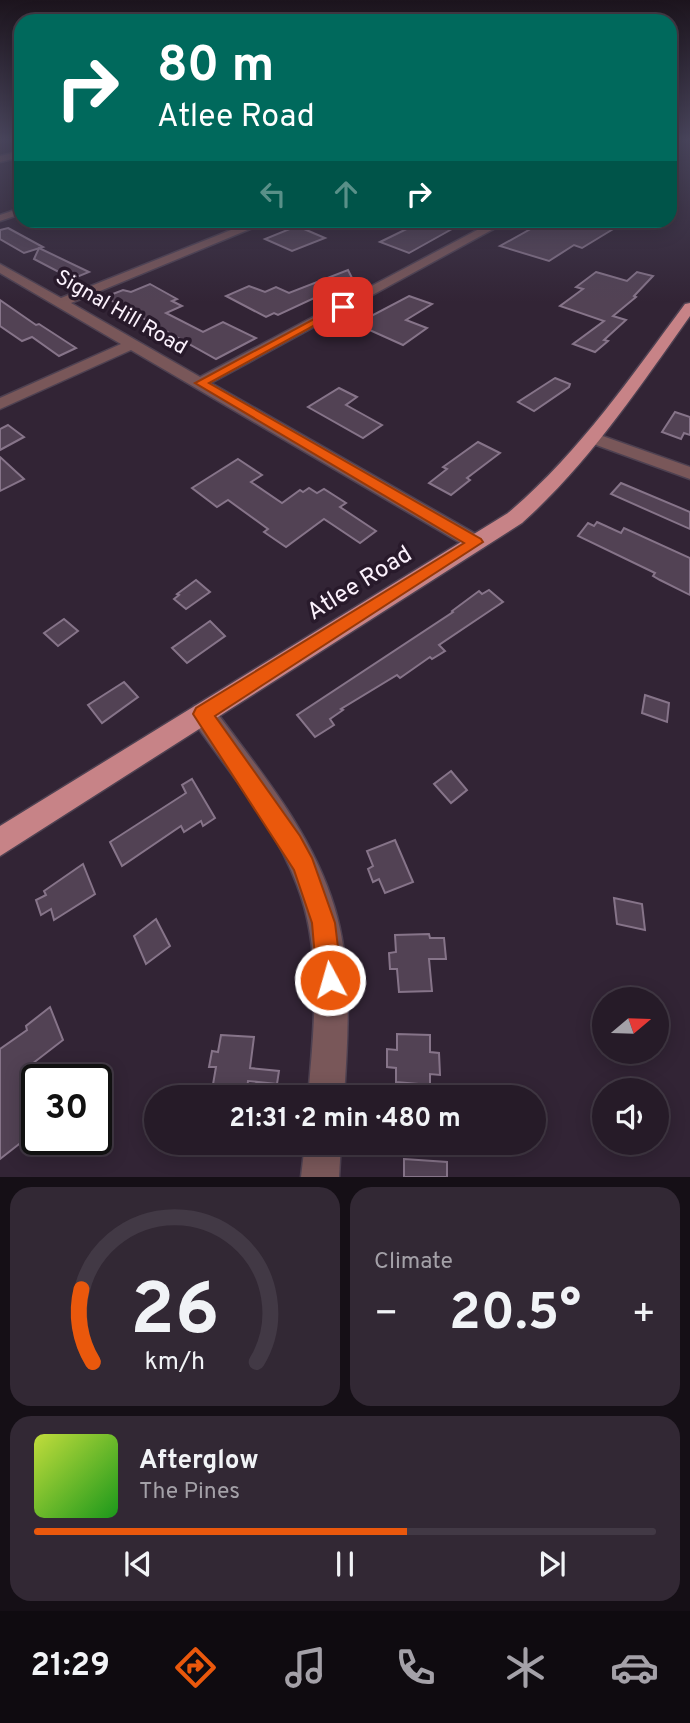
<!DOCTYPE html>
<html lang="en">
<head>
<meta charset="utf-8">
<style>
	body { margin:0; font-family:Overpass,sans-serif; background:#322834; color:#f1f3f6; height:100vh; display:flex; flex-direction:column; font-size:26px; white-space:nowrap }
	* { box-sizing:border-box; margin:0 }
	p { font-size:23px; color:#a4a1a8 }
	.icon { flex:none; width:38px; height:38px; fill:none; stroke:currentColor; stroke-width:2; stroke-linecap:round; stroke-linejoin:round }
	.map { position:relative; height:1177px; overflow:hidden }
	.sheet { display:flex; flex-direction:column; gap:10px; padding:10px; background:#150f16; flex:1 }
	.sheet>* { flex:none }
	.banner { position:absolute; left:14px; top:14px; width:663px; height:214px; border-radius:21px; box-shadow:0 4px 18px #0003,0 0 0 2px #423945; background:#00695c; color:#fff; overflow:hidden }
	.needle { width:46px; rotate:71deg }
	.buttons { position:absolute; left:592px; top:987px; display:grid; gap:14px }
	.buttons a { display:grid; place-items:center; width:77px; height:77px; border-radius:50%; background:#261b28; box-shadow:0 4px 18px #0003,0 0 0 2px #423945; font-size:35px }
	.speed { position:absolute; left:21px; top:1064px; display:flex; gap:14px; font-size:35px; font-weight:700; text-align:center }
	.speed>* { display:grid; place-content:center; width:91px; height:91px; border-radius:50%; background:#261b28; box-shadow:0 4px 18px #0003,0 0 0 2px #423945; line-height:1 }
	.speed .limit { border:4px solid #111; border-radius:10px; background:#fff; color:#111 }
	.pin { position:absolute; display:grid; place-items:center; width:60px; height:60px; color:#fff; margin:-30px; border-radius:14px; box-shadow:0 4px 10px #0006 }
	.me { position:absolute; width:77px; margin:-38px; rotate:354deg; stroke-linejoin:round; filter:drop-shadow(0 0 5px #0008) }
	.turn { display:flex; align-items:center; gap:24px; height:147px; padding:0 28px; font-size:32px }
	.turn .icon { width:91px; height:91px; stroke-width:2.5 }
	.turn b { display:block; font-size:49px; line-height:60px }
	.lanes { display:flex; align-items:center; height:66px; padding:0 28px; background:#0003; justify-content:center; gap:35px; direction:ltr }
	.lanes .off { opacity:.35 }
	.big { font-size:52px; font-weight:700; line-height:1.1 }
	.sheet .tile { flex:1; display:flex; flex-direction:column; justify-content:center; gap:10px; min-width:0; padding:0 24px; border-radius:21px; background:#322834 }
	.sheet .dial { align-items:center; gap:0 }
	.dial svg { height:182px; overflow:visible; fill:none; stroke:#423945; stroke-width:7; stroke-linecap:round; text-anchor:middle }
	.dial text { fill:#f1f3f6; stroke:none }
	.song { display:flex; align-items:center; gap:21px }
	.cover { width:84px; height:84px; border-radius:10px; background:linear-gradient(135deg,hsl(70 70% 55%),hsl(120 70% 35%)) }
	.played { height:7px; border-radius:4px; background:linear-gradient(90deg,#ea580c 60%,#423945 60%) }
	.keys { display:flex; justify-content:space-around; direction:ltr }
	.heat { display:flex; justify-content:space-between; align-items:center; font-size:38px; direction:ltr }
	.sheet .tiles { flex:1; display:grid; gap:10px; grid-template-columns:1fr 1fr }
	.tile:last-child { grid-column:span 2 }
	.trip { position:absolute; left:144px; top:1085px; width:402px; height:70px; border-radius:35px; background:#261b28; box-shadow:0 4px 18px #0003,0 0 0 2px #423945; font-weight:700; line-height:70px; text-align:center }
	.tab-bar { display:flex; height:112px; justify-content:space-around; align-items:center; background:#0f0b10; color:#a4a1a8 }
	.tab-bar .icon { width:49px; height:49px }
	.tab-bar .selected { color:#ea580c }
	.tab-bar b { font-size:32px; color:#f1f3f6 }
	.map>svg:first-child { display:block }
	.building { fill:#524254; stroke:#867489; stroke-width:2 }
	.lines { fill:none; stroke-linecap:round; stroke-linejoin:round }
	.minor-casing { stroke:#4e4151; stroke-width:3 }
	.major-casing { stroke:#4e4151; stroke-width:3 }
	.minor { fill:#795759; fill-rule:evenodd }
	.major { fill:#c78387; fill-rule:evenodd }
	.route { fill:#ea580c; stroke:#983908; stroke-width:2 }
	.labels { text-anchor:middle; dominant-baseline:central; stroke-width:7; stroke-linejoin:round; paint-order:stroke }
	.far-street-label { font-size:21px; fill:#fbf1fc; stroke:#281a2b }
	.street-label { font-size:24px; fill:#fbf1fc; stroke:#281a2b }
</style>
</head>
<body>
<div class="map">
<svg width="690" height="1177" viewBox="0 0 690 1177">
	<rect width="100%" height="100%" fill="#322435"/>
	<g class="building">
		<path d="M 425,220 L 468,220 L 409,253 L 380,242 Z"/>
		<path d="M 564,220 L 628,220 L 582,248 L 574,245 L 549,261 L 500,246 L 536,226 L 551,228 Z"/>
		<path d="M 297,226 L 325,238 L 292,251 L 265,239 Z"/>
		<path d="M 8,228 L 43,247 L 24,253 L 0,239 L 0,230 Z"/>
		<path d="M 39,248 L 89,272 L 72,279 L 34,259 Z"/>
		<path d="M 348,270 L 353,280 L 278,315 L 274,313 L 266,317 L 226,296 L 249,286 L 265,292 L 276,287 L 289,293 Z"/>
		<path d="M 596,272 L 627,281 L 637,272 L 653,276 L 634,296 L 636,297 L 613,316 L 626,320 L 604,340 L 608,341 L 595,352 L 573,344 L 604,321 L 560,306 L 583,289 L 576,287 Z"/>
		<path d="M 150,284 L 177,299 L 172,301 L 182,306 L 166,313 L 203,332 L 223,322 L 256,338 L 216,359 L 105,297 L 123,290 L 131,292 Z"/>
		<path d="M 409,296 L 432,304 L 406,320 L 427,328 L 403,345 L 356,324 Z"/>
		<path d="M 0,300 L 36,325 L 39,324 L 76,348 L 59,356 L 32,337 L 22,341 L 0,326 Z"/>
		<path d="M 555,378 L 570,384 L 569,387 L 534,411 L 518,402 Z"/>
		<path d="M 339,388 L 357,397 L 346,405 L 382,425 L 363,438 L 308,407 Z"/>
		<path d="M 675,412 L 690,417 L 690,435 L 684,433 L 681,439 L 662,432 Z"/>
		<path d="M 8,425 L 24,437 L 0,450 L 0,429 Z"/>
		<path d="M 478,442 L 500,453 L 467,478 L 470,480 L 451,495 L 429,483 L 447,469 L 443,467 Z"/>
		<path d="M 0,457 L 24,479 L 0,491 Z"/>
		<path d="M 238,459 L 262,475 L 251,482 L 282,503 L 300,490 L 303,492 L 309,488 L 317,493 L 324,489 L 346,503 L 340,507 L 376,531 L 360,543 L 324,519 L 286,547 L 264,532 L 268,529 L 228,500 L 217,507 L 192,488 Z"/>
		<path d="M 621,483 L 690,512 L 690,529 L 611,494 Z"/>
		<path d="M 597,522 L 621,533 L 624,528 L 690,558 L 690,595 L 660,580 L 653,576 L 655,573 L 578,536 L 588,523 L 594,526 Z"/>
		<path d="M 196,580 L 210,592 L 186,609 L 174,599 L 179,595 L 177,594 Z"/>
		<path d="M 489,590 L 503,602 L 439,645 L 445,651 L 432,659 L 430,657 L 400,678 L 397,675 L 341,709 L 343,710 L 330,719 L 334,725 L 315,737 L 297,715 L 453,612 L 452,611 L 479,591 L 482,594 Z"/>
		<path d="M 64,619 L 78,631 L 58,646 L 44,633 Z"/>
		<path d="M 210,621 L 225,636 L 187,663 L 172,648 Z"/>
		<path d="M 124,682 L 138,697 L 102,723 L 88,705 Z"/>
		<path d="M 645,695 L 669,703 L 667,722 L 642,713 Z"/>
		<path d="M 451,771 L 467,790 L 451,803 L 434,784 Z"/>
		<path d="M 192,779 L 215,818 L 203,826 L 201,821 L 184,832 L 181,826 L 122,866 L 110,842 L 186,793 L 182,785 Z"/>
		<path d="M 395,840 L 413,882 L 385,893 L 379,879 L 373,882 L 368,869 L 373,866 L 367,851 Z"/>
		<path d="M 83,864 L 95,894 L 54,920 L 51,909 L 41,915 L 36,900 L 46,895 L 44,891 Z"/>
		<path d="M 614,898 L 642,904 L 645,930 L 617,924 Z"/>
		<path d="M 156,919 L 170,946 L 146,964 L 134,936 Z"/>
		<path d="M 429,934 L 430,938 L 444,938 L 446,959 L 429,959 L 432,991 L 399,992 L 397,969 L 390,969 L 389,953 L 396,952 L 395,935 Z"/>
		<path d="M 50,1007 L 63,1040 L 28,1067 L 37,1093 L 37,1130 L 0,1159 L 0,1049 L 27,1030 L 26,1026 Z"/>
		<path d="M 397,1034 L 430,1035 L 430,1052 L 439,1053 L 440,1075 L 430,1074 L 430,1085 L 396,1082 L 396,1068 L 387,1067 L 387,1049 L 397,1050 Z"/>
		<path d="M 221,1035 L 254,1037 L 250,1068 L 279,1071 L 277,1084 L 248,1081 L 246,1097 L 211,1096 L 216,1067 L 209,1067 L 212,1051 L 218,1052 Z"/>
		<path d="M 404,1159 L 447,1162 L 447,1177 L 404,1177 Z"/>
	</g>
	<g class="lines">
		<defs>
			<g id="minor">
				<path d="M 21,151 L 21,157 L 0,162 L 0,156 Z"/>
				<path d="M 21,208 L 21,214 L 0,221 L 0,215 Z"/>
				<path d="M 256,220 L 272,220 L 71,303 L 200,377 L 496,220 L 510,220 L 211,383 L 483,538 L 486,543 L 483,548 L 469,548 L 131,350 L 0,409 L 0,398 L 121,344 L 0,273 L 0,264 L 61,298 Z"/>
				<path d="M 594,433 L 690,467 L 690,479 L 588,442 L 586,438 L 588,434 Z"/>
				<path d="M 203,703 L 212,706 C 258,769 311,830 334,906 C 353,967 348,1034 344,1097 L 308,1097 C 314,1027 323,952 297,885 C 275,825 230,774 194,722 L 191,714 L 194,706 Z"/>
				<path d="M 305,1143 L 341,1143 L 339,1177 L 301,1177 Z"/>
			</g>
			<path id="major" d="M 690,303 L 690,316 C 638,389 589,463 522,523 L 0,856 L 0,826 L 508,513 C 579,453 630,378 685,304 Z"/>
		</defs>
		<use href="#minor" class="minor-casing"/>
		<use href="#major" class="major-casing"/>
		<use href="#minor" class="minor"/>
		<use href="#major" class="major"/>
	</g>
	<linearGradient id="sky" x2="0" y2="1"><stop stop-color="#1c141d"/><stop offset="0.46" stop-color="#49455c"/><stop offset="1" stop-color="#49455c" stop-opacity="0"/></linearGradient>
	<rect width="690" height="302" fill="url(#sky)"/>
	<path class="route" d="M 340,305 L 348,307 L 209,383 L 481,539 L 483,542 L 215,716 L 300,836 L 312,858 L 335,923 L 342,980 L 338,989 L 330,992 L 321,989 L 317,980 L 312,923 L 294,870 L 193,714 L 196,708 L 464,543 L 195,383 Z"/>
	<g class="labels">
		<g class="far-street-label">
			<text transform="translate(121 313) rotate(30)">Signal Hill Road</text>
		</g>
		<g class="street-label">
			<text transform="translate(360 584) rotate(-32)">Atlee Road</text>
		</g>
	</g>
</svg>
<div class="buttons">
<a><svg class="needle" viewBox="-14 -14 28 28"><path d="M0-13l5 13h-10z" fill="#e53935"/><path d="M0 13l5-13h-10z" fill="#a4a1a8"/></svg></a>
<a><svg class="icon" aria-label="sound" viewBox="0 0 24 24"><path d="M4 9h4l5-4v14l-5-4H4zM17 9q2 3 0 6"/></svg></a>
</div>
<div class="speed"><div class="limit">30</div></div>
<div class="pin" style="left:343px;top:307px;background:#d93025"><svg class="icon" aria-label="arrive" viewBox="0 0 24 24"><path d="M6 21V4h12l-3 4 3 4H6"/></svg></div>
<svg class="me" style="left:330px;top:980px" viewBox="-20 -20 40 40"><circle r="17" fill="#ea580c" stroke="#fff" stroke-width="3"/><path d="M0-11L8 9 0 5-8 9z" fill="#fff"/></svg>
<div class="trip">21:31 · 2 min · 480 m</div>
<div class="banner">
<div class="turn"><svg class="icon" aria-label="right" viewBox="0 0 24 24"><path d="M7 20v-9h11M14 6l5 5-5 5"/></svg><div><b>80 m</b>Atlee Road</div></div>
<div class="lanes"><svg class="icon off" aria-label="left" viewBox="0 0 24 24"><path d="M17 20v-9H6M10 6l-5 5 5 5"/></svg><svg class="icon off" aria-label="ahead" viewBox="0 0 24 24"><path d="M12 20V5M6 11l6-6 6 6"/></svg><svg class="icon" aria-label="right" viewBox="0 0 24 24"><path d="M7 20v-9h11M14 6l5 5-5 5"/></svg></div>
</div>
</div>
<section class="sheet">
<div class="tiles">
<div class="tile dial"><svg viewBox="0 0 100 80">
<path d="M14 69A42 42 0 1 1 86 69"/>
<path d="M14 69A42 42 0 0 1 9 37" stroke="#ea580c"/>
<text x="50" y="56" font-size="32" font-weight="700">26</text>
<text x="50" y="72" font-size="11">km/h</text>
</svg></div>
<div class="tile"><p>Climate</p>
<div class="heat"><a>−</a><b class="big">20.5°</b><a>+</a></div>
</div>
<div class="tile">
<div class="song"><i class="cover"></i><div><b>Afterglow</b><p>The Pines</p></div></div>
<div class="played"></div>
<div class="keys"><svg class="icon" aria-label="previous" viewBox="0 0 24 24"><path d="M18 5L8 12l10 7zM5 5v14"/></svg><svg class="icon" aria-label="pause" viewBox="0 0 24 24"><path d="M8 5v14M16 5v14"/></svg><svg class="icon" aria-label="next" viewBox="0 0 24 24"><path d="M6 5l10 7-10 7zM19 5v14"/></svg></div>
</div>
</div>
</section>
<nav class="tab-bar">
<b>21:29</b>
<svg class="icon selected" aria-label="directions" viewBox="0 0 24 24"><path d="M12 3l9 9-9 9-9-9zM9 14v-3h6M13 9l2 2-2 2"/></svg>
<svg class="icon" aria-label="music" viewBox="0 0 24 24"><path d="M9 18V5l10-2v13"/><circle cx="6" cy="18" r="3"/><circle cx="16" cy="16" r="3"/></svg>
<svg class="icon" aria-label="phone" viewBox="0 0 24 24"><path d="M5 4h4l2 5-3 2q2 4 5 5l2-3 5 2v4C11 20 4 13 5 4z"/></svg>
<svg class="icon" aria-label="climate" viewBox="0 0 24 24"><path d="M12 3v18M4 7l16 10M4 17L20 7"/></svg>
<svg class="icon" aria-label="car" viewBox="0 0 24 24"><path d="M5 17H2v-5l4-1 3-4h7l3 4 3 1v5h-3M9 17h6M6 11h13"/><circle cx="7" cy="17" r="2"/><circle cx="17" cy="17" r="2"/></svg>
</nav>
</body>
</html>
